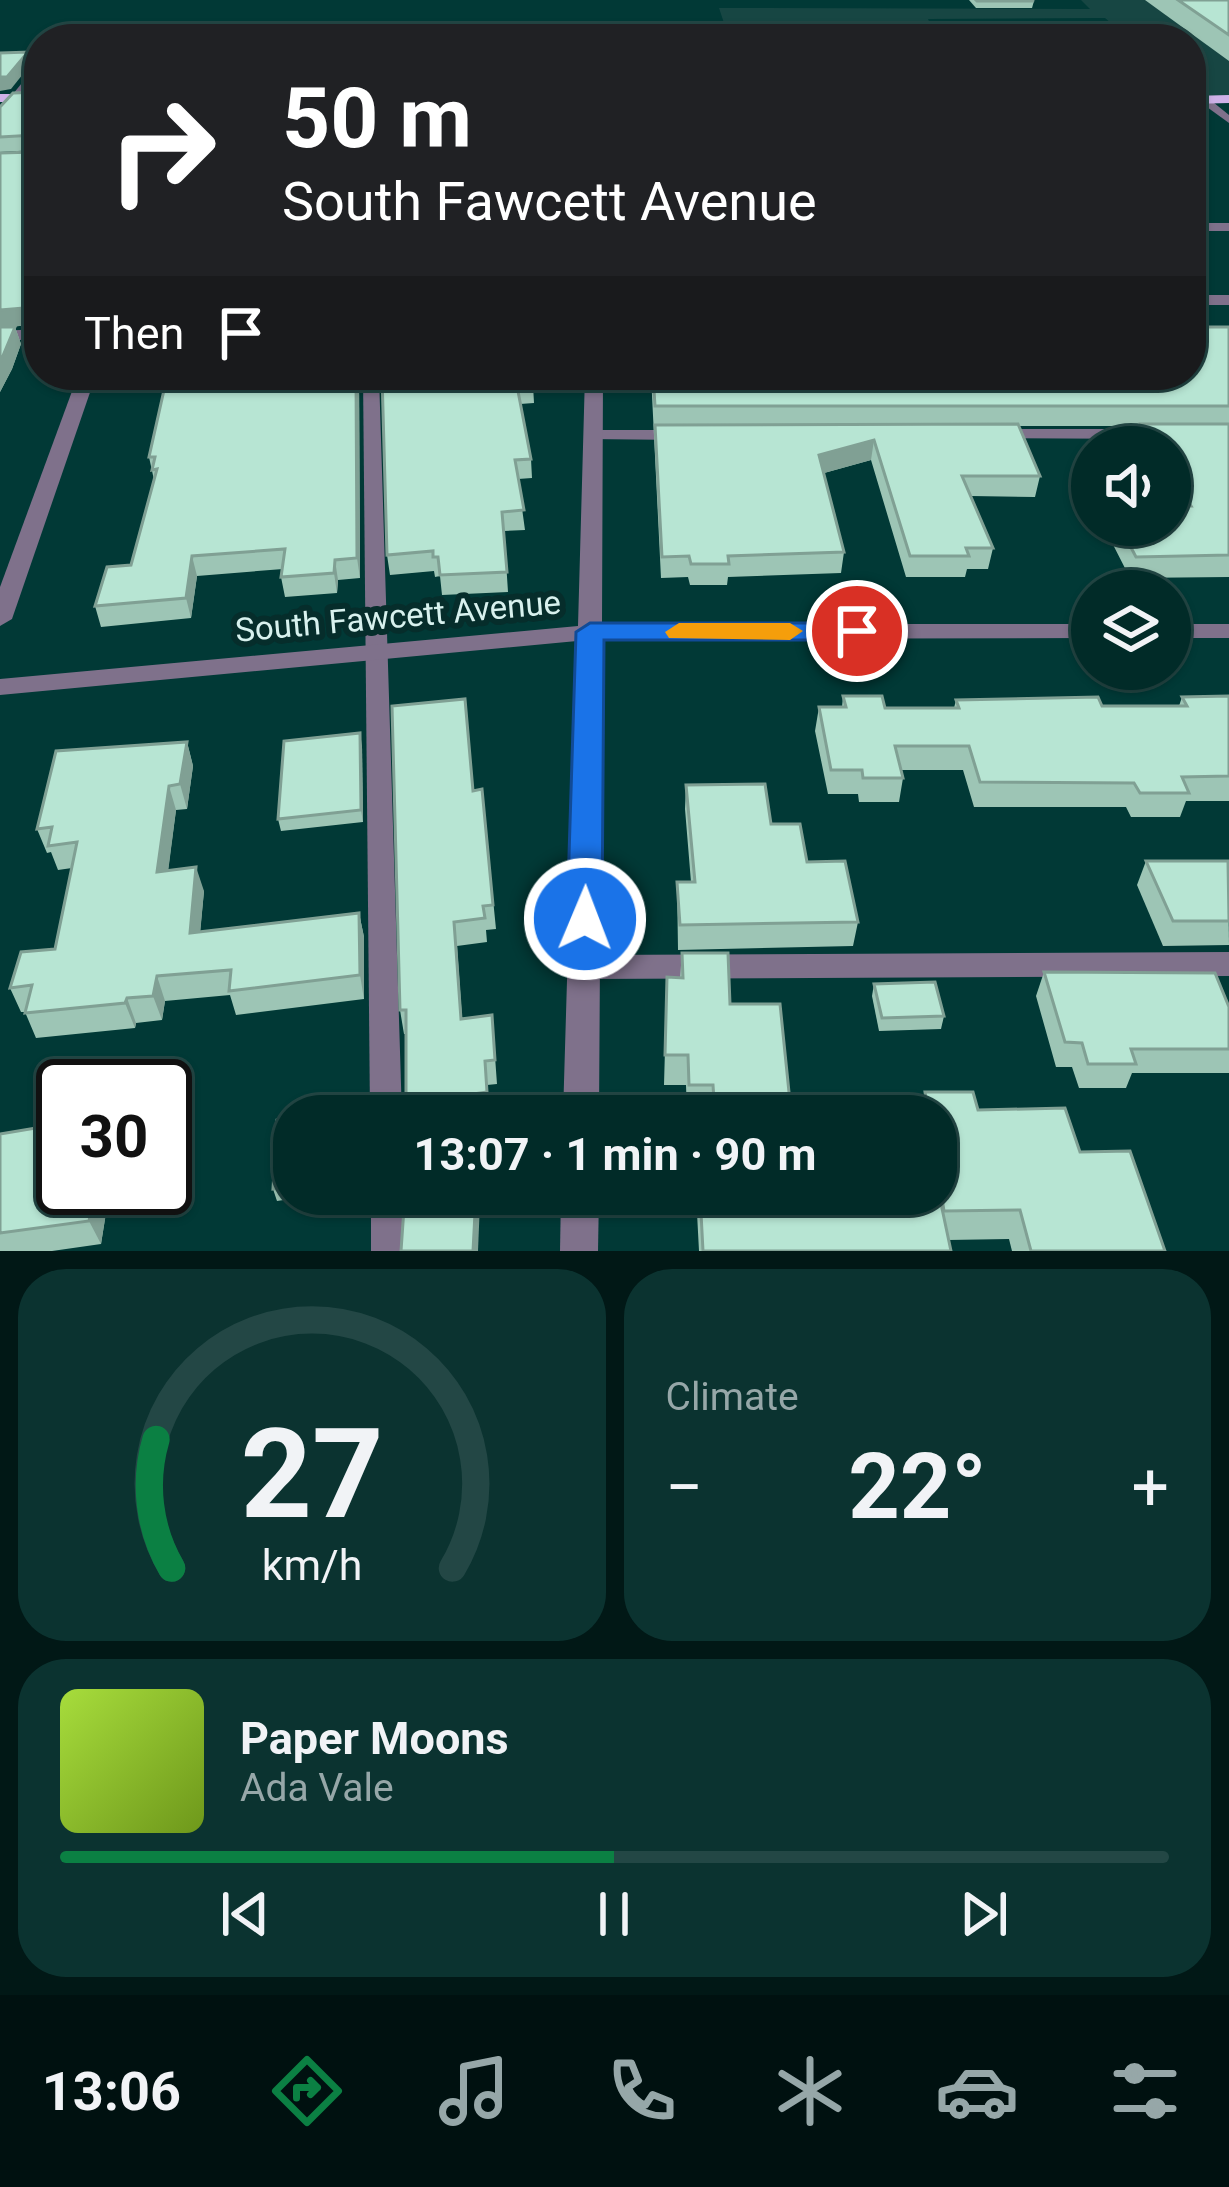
<!DOCTYPE html>
<html lang="en">
<head>
<meta charset="utf-8">
<style>
	body { margin:0; font-family:Roboto,sans-serif; background:#0b3330; color:#f1f3f6; height:100vh; display:flex; flex-direction:column; font-size:45px; white-space:nowrap }
	* { box-sizing:border-box; margin:0 }
	p { font-size:39px; color:#96a7a8 }
	.icon { flex:none; width:66px; height:66px; fill:none; stroke:currentColor; stroke-width:2; stroke-linecap:round; stroke-linejoin:round }
	.map { position:relative; height:1251px; overflow:hidden }
	.sheet { display:flex; flex-direction:column; gap:18px; padding:18px; background:#011816; flex:1 }
	.sheet>* { flex:none }
	.hud { position:absolute; left:24px; top:24px; width:1182px; height:366px; border-radius:48px; box-shadow:0 3px 9px #0004,0 0 0 3px #234745; background:#202124; color:#fff; overflow:hidden }
	.buttons { position:absolute; left:1071px; top:426px; display:grid; gap:24px }
	.buttons a { display:grid; place-items:center; width:120px; height:120px; border-radius:50%; background:#012b28; box-shadow:0 3px 9px #0004,0 0 0 3px #234745; font-size:60px }
	.speed { position:absolute; left:36px; top:1059px; display:flex; gap:24px; font-size:60px; font-weight:700; text-align:center }
	.speed>* { display:grid; place-content:center; width:156px; height:156px; border-radius:50%; background:#012b28; box-shadow:0 3px 9px #0004,0 0 0 3px #234745; line-height:1 }
	.speed .limit { border:6px solid #111; border-radius:18px; background:#fff; color:#111 }
	.pin { position:absolute; display:grid; place-items:center; width:102px; height:102px; color:#fff; margin:-51px; border:6px solid #fff; border-radius:50%; box-shadow:0 3px 12px #0007 }
	.me { position:absolute; width:132px; margin:-66px; rotate:1deg; stroke-linejoin:round; filter:drop-shadow(0 0 9px #0008) }
	.turn { display:flex; align-items:center; gap:42px; height:252px; padding:0 60px; font-size:54px }
	.turn .icon { width:156px; height:156px; stroke-width:2.5 }
	.turn b { display:block; font-size:84px; line-height:102px }
	.then { display:flex; align-items:center; height:114px; padding:0 60px; background:#0003; gap:24px; font-size:45px }
	.big { font-size:90px; font-weight:700; line-height:1.1 }
	.sheet .tile { flex:1; display:flex; flex-direction:column; justify-content:center; gap:18px; min-width:0; padding:0 42px; border-radius:48px; background:#0b3330 }
	.sheet .dial { align-items:center; gap:0 }
	.dial svg { height:312px; overflow:visible; fill:none; stroke:#234745; stroke-width:7; stroke-linecap:round; text-anchor:middle }
	.dial text { fill:#f1f3f6; stroke:none }
	.song { display:flex; align-items:center; gap:36px }
	.cover { width:144px; height:144px; border-radius:18px; background:linear-gradient(135deg,hsl(80 70% 55%),hsl(80 70% 35%)) }
	.played { height:12px; border-radius:6px; background:linear-gradient(90deg,#0b8043 50%,#234745 50%) }
	.keys { display:flex; justify-content:space-around; direction:ltr }
	.heat { display:flex; justify-content:space-between; align-items:center; font-size:66px; direction:ltr }
	.sheet .tiles { flex:1; display:grid; gap:18px; grid-template-columns:1fr 1fr }
	.tile:last-child { grid-column:span 2 }
	.trip { position:absolute; left:273px; top:1095px; width:684px; height:120px; border-radius:48px; background:#012b28; box-shadow:0 3px 9px #0004,0 0 0 3px #234745; font-weight:700; line-height:120px; text-align:center }
	.tab-bar { display:flex; height:192px; justify-content:space-around; align-items:center; background:#001110; color:#96a7a8 }
	.tab-bar .icon { width:84px; height:84px }
	.tab-bar .on { color:#0b8043 }
	.tab-bar b { font-size:54px; color:#f1f3f6 }
	.map>svg:first-child { display:block }
	.built { fill:#174643 }
	.lines { fill:none; stroke-linecap:round; stroke-linejoin:round }
	.service { fill:#7f718b; fill-rule:evenodd }
	.minor { fill:#7f718b; fill-rule:evenodd }
	.primary { fill:#ceb1e7; fill-rule:evenodd }
	.wall { fill:#9dc5b5 }
	.shaded-wall { fill:#80a094 }
	.building { fill:#b7e5d3; stroke:#80a094; stroke-width:3 }
	.route { fill:#1a73e8; stroke:#114b97; stroke-width:3 }
	.slow { fill:#f59e0b }
	.labels { text-anchor:middle; dominant-baseline:central; stroke-width:12; stroke-linejoin:round; paint-order:stroke }
	.street-label { font-size:33px; fill:#d8f1ee; stroke:#062d2b }
</style>
</head>
<body>
<div class="map">
<svg width="1229" height="1251" viewBox="0 0 1229 1251">
	<rect width="100%" height="100%" fill="#013936"/>
	<path class="built" d="M 1081,0 L 1229,0 L 1229,99 L 1204,100 L 1191,89 L 1191,39 L 1130,39 L 1105,18 L 928,19 L 933,30 L 762,25 L 762,29 L 726,29 L 719,8 L 1090,9 Z"/>
	<g class="lines">
		<g class="service">
			<path d="M 823,27 L 826,28 L 832,39 L 824,39 L 819,30 Z"/>
			<path d="M 39,62 L 39,71 L 0,120 L 0,110 Z"/>
			<path d="M 1200,98 L 1208,98 L 1229,115 L 1229,123 L 1200,102 Z"/>
			<rect x="1191" y="223" width="38" height="8"/>
			<path d="M 363,375 L 379,375 L 402,1116 L 370,1116 Z"/>
			<path d="M 995,429 L 1162,429 L 1171,434 L 1162,439 L 989,438 L 989,430 Z"/>
			<path d="M 593,430 L 682,430 L 691,435 L 682,440 L 587,439 L 587,431 Z"/>
			<path d="M 1229,952 L 1229,976 L 584,979 L 574,975 L 570,967 L 574,959 L 584,955 Z"/>
			<path d="M 371,1194 L 403,1194 L 405,1251 L 371,1251 Z"/>
		</g>
		<g class="minor">
			<rect x="1191" y="295" width="38" height="10"/>
			<path d="M 39,329 L 39,339 L 0,341 L 0,331 Z"/>
			<path d="M 78,375 L 96,375 L 12,619 L 0,626 L 0,587 Z"/>
			<path d="M 585,375 L 603,375 L 602,624 L 1092,624 L 1092,638 L 602,639 L 599,1116 L 563,1116 L 577,641 L 0,695 L 0,679 L 578,626 Z"/>
			<rect x="1170" y="624" width="59" height="14"/>
			<path d="M 561,1194 L 599,1194 L 598,1251 L 560,1251 Z"/>
		</g>
		<g class="primary">
			<rect x="0" y="94" width="39" height="8"/>
			<path d="M 1229,95 L 1229,103 L 1191,104 L 1191,96 Z"/>
		</g>
	</g>
	<g class="wall">
		<path d="M 969,0 L 1032,0 L 1034,1 L 1032,8 L 976,8 Z"/>
		<path d="M 1145,0 L 1229,0 L 1229,61 Z"/>
		<path d="M 39,59 L 39,304 L 29,325 L 9,327 L 15,327 L 21,344 L 12,369 L 0,392 L 0,153 L 35,152 L 36,150 L 0,152 L 0,107 L 13,93 L 39,92 L 39,90 L 30,89 L 27,77 Z"/>
		<path d="M 1229,327 L 1229,577 L 1130,578 L 1103,525 L 1170,525 L 1172,506 L 1170,503 L 1170,447 L 1138,447 L 1136,444 L 1141,426 L 1019,426 L 1040,476 L 1035,497 L 971,496 L 993,548 L 988,569 L 967,569 L 965,577 L 906,577 L 871,460 L 824,473 L 844,552 L 841,573 L 728,577 L 727,585 L 690,585 L 688,577 L 661,578 L 651,375 L 1191,375 Z"/>
		<path d="M 178,375 L 359,375 L 360,578 L 338,580 L 337,593 L 285,597 L 281,577 L 283,569 L 197,576 L 191,618 L 101,627 L 95,606 L 131,565 L 154,480 L 149,457 Z"/>
		<path d="M 382,375 L 533,385 L 534,403 L 520,404 L 531,459 L 532,478 L 518,479 L 525,530 L 504,531 L 508,592 L 442,595 L 440,576 L 435,577 L 434,571 L 390,575 L 387,555 Z"/>
		<path d="M 843,696 L 885,708 L 954,708 L 956,700 L 1102,706 L 1179,706 L 1182,697 L 1229,696 L 1229,801 L 1186,801 L 1180,817 L 1131,817 L 1126,807 L 974,807 L 963,770 L 901,770 L 903,778 L 899,802 L 859,802 L 858,794 L 828,794 L 815,731 L 819,707 L 842,707 Z"/>
		<path d="M 187,742 L 193,766 L 187,809 L 176,810 L 168,870 L 204,891 L 200,932 L 359,913 L 364,937 L 364,999 L 236,1015 L 230,995 L 165,1001 L 162,1020 L 136,1023 L 135,1028 L 36,1038 L 25,1012 L 21,1012 L 10,988 L 55,949 L 72,868 L 58,870 L 51,852 L 47,853 L 37,829 Z"/>
		<path d="M 362,746 L 363,822 L 281,831 L 278,819 Z"/>
		<path d="M 686,785 L 771,824 L 807,862 L 858,922 L 853,946 L 678,950 L 677,882 L 691,882 L 685,809 Z"/>
		<path d="M 482,789 L 496,929 L 486,930 L 487,942 L 457,946 L 462,1018 L 492,1015 L 497,1084 L 487,1085 L 489,1116 L 406,1116 L 406,1034 L 404,1034 L 400,1010 L 473,791 Z"/>
		<path d="M 1146,861 L 1228,861 L 1229,945 L 1163,946 L 1137,885 Z"/>
		<path d="M 682,953 L 730,1004 L 790,1102 L 800,1116 L 687,1114 L 686,1085 L 664,1085 L 667,977 L 680,978 Z"/>
		<path d="M 1044,972 L 1229,1007 L 1229,1073 L 1132,1073 L 1126,1088 L 1079,1088 L 1072,1067 L 1056,1067 L 1036,996 Z"/>
		<path d="M 874,984 L 944,1016 L 941,1029 L 879,1031 L 872,996 Z"/>
		<path d="M 925,1092 L 978,1110 L 1080,1152 L 1165,1251 L 1012,1251 L 1009,1239 L 948,1240 L 951,1251 L 699,1251 L 696,1194 L 936,1194 L 936,1116 L 919,1116 Z"/>
		<path d="M 294,1117 L 294,1194 L 324,1194 L 277,1201 L 273,1189 Z"/>
		<path d="M 0,1134 L 63,1188 L 131,1188 L 131,1191 L 109,1194 L 101,1244 L 52,1251 L 0,1251 Z"/>
	</g>
	<g class="shaded-wall">
		<path d="M 28,52 L 31,64 L 11,89 L 0,91 L 0,77 Z"/>
		<path d="M 39,277 L 39,304 L 29,325 L 0,328 L 0,310 Z"/>
		<path d="M 15,327 L 21,344 L 12,369 L 0,392 L 0,363 Z"/>
		<path d="M 356,375 L 359,375 L 360,578 L 357,558 Z"/>
		<path d="M 874,440 L 871,460 L 817,475 L 819,455 Z"/>
		<path d="M 192,556 L 197,576 L 191,618 L 186,598 Z"/>
		<path d="M 335,560 L 338,580 L 337,593 L 334,573 Z"/>
		<path d="M 360,733 L 362,746 L 363,822 L 361,810 Z"/>
		<path d="M 187,742 L 193,766 L 187,809 L 180,784 Z"/>
		<path d="M 169,786 L 176,810 L 165,896 L 157,872 Z"/>
		<path d="M 196,867 L 204,891 L 198,957 L 190,933 Z"/>
		<path d="M 359,913 L 364,937 L 364,999 L 360,975 Z"/>
		<path d="M 157,976 L 165,1001 L 162,1020 L 153,996 Z"/>
		<path d="M 127,998 L 136,1023 L 135,1028 L 125,1003 Z"/>
		<path d="M 165,1103 L 172,1121 L 167,1159 L 165,1154 Z"/>
		<path d="M 95,1188 L 106,1188 L 109,1194 L 101,1244 L 89,1221 Z"/>
		<path d="M 476,1194 L 480,1194 L 480,1202 L 478,1251 L 473,1251 Z"/>
	</g>
	<g class="building">
		<path d="M 976,0 L 1032,0 L 1034,1 L 977,1 Z"/>
		<path d="M 1178,0 L 1229,0 L 1229,35 Z"/>
		<path d="M 107,33 L 103,39 L 54,39 L 57,35 Z"/>
		<path d="M 28,52 L 7,77 L 0,77 L 0,53 Z"/>
		<path d="M 39,59 L 39,139 L 35,135 L 0,137 L 0,107 L 13,93 L 39,92 L 39,78 L 27,77 Z"/>
		<path d="M 39,142 L 39,277 L 24,308 L 0,310 L 0,153 L 35,152 Z"/>
		<path d="M 0,327 L 15,327 L 0,363 Z"/>
		<path d="M 1191,327 L 1229,327 L 1229,406 L 655,406 L 653,375 L 1191,375 Z"/>
		<path d="M 178,375 L 356,375 L 357,558 L 335,560 L 334,573 L 281,577 L 285,549 L 192,556 L 186,598 L 95,606 L 107,567 L 131,565 L 157,469 L 152,470 L 155,457 L 149,457 L 164,390 L 173,389 Z"/>
		<path d="M 382,375 L 531,375 L 533,385 L 517,386 L 531,459 L 515,460 L 524,510 L 502,512 L 507,572 L 440,575 L 438,557 L 433,557 L 433,551 L 387,555 Z"/>
		<path d="M 1018,424 L 1040,476 L 962,476 L 993,548 L 966,548 L 969,556 L 910,556 L 874,440 L 819,455 L 844,552 L 728,556 L 729,564 L 691,564 L 689,556 L 662,557 L 655,425 Z"/>
		<path d="M 1141,424 L 1229,424 L 1229,555 L 1136,557 L 1119,525 L 1170,525 L 1170,506 L 1191,506 L 1170,472 L 1170,447 L 1155,447 Z"/>
		<path d="M 843,696 L 882,696 L 885,708 L 959,708 L 956,700 L 1098,697 L 1102,706 L 1187,706 L 1182,697 L 1229,696 L 1229,776 L 1182,777 L 1189,793 L 1140,793 L 1134,783 L 980,782 L 969,746 L 895,746 L 903,778 L 863,778 L 862,770 L 831,770 L 819,707 L 846,707 Z"/>
		<path d="M 465,699 L 473,791 L 482,789 L 493,905 L 483,906 L 485,918 L 454,922 L 461,1019 L 492,1015 L 495,1060 L 485,1061 L 487,1092 L 473,1094 L 474,1116 L 406,1116 L 406,1010 L 400,1010 L 392,706 Z"/>
		<path d="M 360,733 L 361,810 L 278,819 L 284,741 Z"/>
		<path d="M 187,742 L 180,784 L 169,786 L 157,872 L 196,867 L 190,933 L 359,913 L 360,975 L 229,991 L 231,970 L 157,976 L 153,996 L 127,998 L 125,1003 L 25,1013 L 32,985 L 10,988 L 21,952 L 55,949 L 77,842 L 48,846 L 52,827 L 37,829 L 56,751 Z"/>
		<path d="M 765,784 L 771,824 L 800,824 L 807,862 L 845,861 L 858,922 L 680,925 L 677,882 L 695,882 L 686,785 Z"/>
		<path d="M 1146,861 L 1228,861 L 1229,921 L 1173,921 Z"/>
		<path d="M 682,953 L 728,953 L 730,1004 L 780,1004 L 790,1102 L 799,1102 L 800,1116 L 715,1116 L 713,1085 L 689,1085 L 688,1055 L 665,1055 L 667,977 L 683,978 Z"/>
		<path d="M 1044,972 L 1215,973 L 1229,1007 L 1229,1049 L 1131,1049 L 1136,1064 L 1088,1064 L 1082,1043 L 1065,1042 Z"/>
		<path d="M 935,982 L 944,1016 L 882,1018 L 874,984 Z"/>
		<path d="M 925,1092 L 973,1092 L 978,1110 L 1065,1108 L 1080,1152 L 1130,1151 L 1165,1251 L 1031,1251 L 1020,1210 L 944,1211 L 936,1161 L 936,1116 L 929,1116 Z"/>
		<path d="M 63,1110 L 63,1188 L 95,1188 L 89,1221 L 0,1233 L 0,1134 L 60,1124 Z"/>
		<path d="M 331,1112 L 331,1116 L 302,1116 Z"/>
		<path d="M 294,1117 L 294,1186 L 273,1189 L 277,1120 Z"/>
		<path d="M 936,1180 L 951,1251 L 703,1251 L 700,1194 L 936,1194 Z"/>
		<path d="M 405,1194 L 476,1194 L 473,1251 L 401,1251 Z"/>
	</g>
	<path class="route" d="M 590,623 L 857,623 L 871,631 L 857,640 L 604,640 L 602,919 L 597,929 L 585,933 L 572,929 L 567,919 L 576,632 Z"/>
	<path class="slow" d="M 679,623 L 790,623 L 803,631 L 790,640 L 669,638 L 665,632 Z"/>
	<g class="labels">
		<g class="street-label">
			<text transform="translate(398 616) rotate(-5)">South Fawcett Avenue</text>
		</g>
	</g>
</svg>
<div class="buttons">
<a><svg class="icon" aria-label="sound" viewBox="0 0 24 24"><path d="M4 9h4l5-4v14l-5-4H4zM17 9q2 3 0 6"/></svg></a>
<a><svg class="icon" aria-label="layers" viewBox="0 0 24 24"><path d="M12 4l9 5-9 5-9-5zM3 14l9 5 9-5"/></svg></a>
</div>
<div class="speed"><div class="limit">30</div></div>
<div class="pin" style="left:857px;top:631px;background:#d93025"><svg class="icon" aria-label="arrive" viewBox="0 0 24 24"><path d="M6 21V4h12l-3 4 3 4H6"/></svg></div>
<svg class="me" style="left:585px;top:919px" viewBox="-20 -20 40 40"><circle r="17" fill="#1a73e8" stroke="#fff" stroke-width="3"/><path d="M0-11L8 9 0 5-8 9z" fill="#fff"/></svg>
<div class="trip">13:07 · 1 min · 90 m</div>
<div class="hud">
<div class="turn"><svg class="icon" aria-label="right" viewBox="0 0 24 24"><path d="M7 20v-9h11M14 6l5 5-5 5"/></svg><div><b>50 m</b>South Fawcett Avenue</div></div>
<div class="then">Then<svg class="icon" aria-label="arrive" viewBox="0 0 24 24"><path d="M6 21V4h12l-3 4 3 4H6"/></svg></div>
</div>
</div>
<section class="sheet">
<div class="tiles">
<div class="tile dial"><svg viewBox="0 0 100 80">
<path d="M14 69A42 42 0 1 1 86 69"/>
<path d="M14 69A42 42 0 0 1 10 36" stroke="#0b8043"/>
<text x="50" y="56" font-size="32" font-weight="700">27</text>
<text x="50" y="72" font-size="11">km/h</text>
</svg></div>
<div class="tile"><p>Climate</p>
<div class="heat"><a>−</a><b class="big">22°</b><a>+</a></div>
</div>
<div class="tile">
<div class="song"><i class="cover"></i><div><b>Paper Moons</b><p>Ada Vale</p></div></div>
<div class="played"></div>
<div class="keys"><svg class="icon" aria-label="previous" viewBox="0 0 24 24"><path d="M18 5L8 12l10 7zM5 5v14"/></svg><svg class="icon" aria-label="pause" viewBox="0 0 24 24"><path d="M8 5v14M16 5v14"/></svg><svg class="icon" aria-label="next" viewBox="0 0 24 24"><path d="M6 5l10 7-10 7zM19 5v14"/></svg></div>
</div>
</div>
</section>
<nav class="tab-bar">
<b>13:06</b>
<svg class="icon on" aria-label="directions" viewBox="0 0 24 24"><path d="M12 3l9 9-9 9-9-9zM9 14v-3h6M13 9l2 2-2 2"/></svg>
<svg class="icon" aria-label="music" viewBox="0 0 24 24"><path d="M9 18V5l10-2v13"/><circle cx="6" cy="18" r="3"/><circle cx="16" cy="16" r="3"/></svg>
<svg class="icon" aria-label="phone" viewBox="0 0 24 24"><path d="M5 4h4l2 5-3 2q2 4 5 5l2-3 5 2v4C11 20 4 13 5 4z"/></svg>
<svg class="icon" aria-label="climate" viewBox="0 0 24 24"><path d="M12 3v18M4 7l16 10M4 17L20 7"/></svg>
<svg class="icon" aria-label="car" viewBox="0 0 24 24"><path d="M5 17H2v-5l4-1 3-4h7l3 4 3 1v5h-3M9 17h6M6 11h13"/><circle cx="7" cy="17" r="2"/><circle cx="17" cy="17" r="2"/></svg>
<svg class="icon" aria-label="filters" viewBox="0 0 24 24"><path d="M4 7h16M4 17h16"/><circle cx="9" cy="7" r="2"/><circle cx="15" cy="17" r="2"/></svg>
</nav>
</body>
</html>
